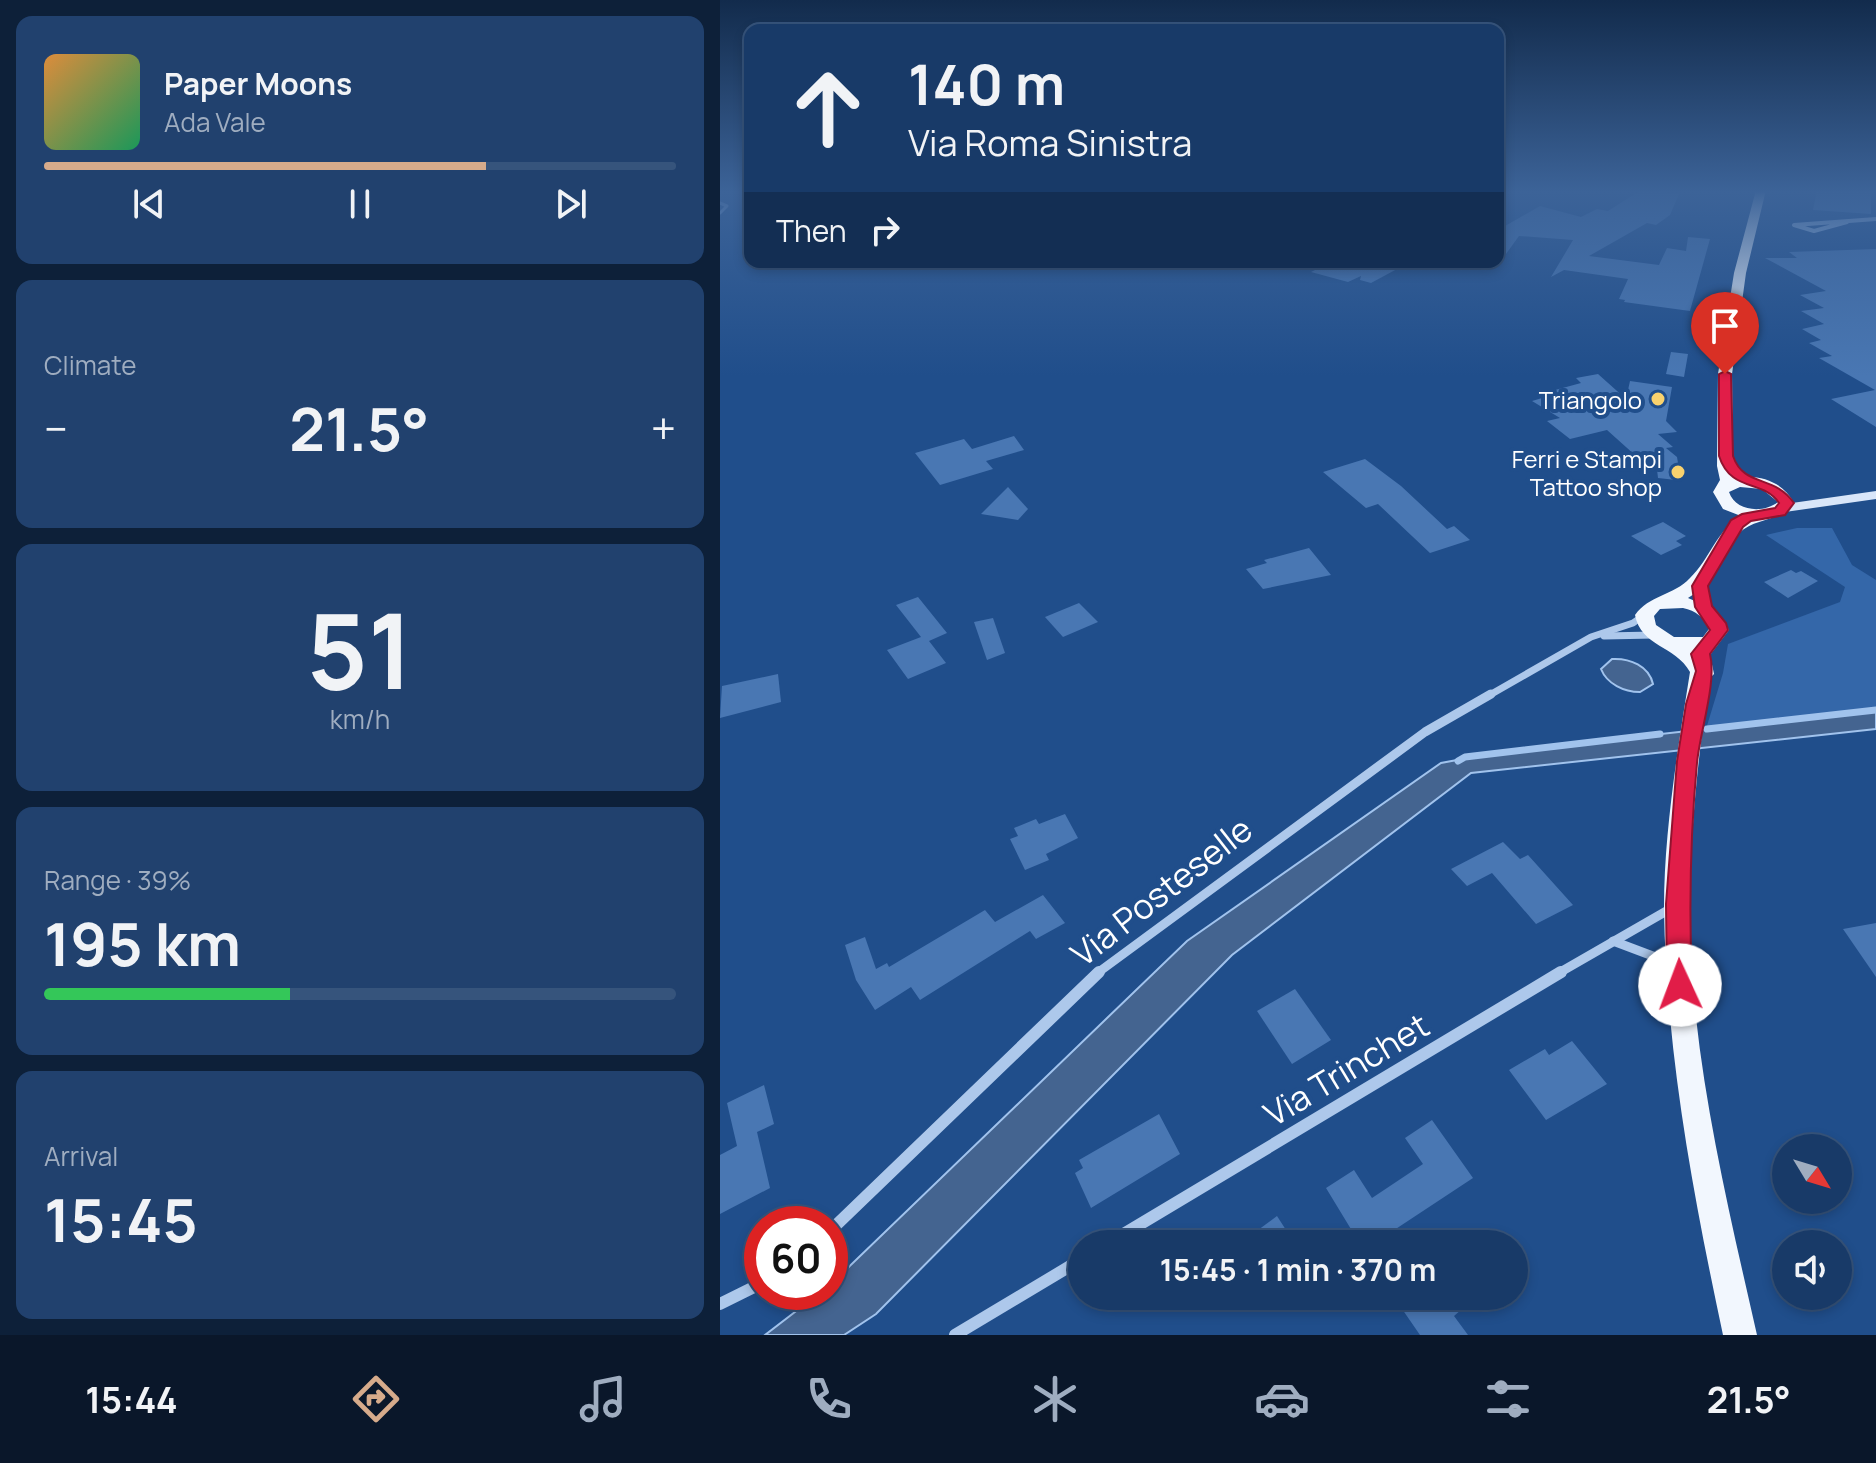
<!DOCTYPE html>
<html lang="en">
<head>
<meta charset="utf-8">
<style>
	body { margin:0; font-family:Manrope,sans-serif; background:#21416e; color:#f1f3f6; height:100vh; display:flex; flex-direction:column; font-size:30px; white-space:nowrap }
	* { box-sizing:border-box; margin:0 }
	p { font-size:26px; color:#9fadc0 }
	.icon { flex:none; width:44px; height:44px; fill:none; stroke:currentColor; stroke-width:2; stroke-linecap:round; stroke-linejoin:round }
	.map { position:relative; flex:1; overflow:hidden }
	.panel { display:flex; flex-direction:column; gap:16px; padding:16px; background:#0d2039; width:720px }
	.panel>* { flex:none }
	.hud { position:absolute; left:24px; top:24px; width:760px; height:244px; border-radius:16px; box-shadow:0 4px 12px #0003,0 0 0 2px #36547c; background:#183a68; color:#f1f3f6; overflow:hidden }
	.needle { width:52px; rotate:128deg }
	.tools { position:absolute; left:1052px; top:1134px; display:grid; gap:16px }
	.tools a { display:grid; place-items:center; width:80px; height:80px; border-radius:50%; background:#183a68; box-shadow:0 4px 12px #0003,0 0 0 2px #36547c; font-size:40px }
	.speed { position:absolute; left:24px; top:1206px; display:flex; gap:16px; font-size:40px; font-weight:700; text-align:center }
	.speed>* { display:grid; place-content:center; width:104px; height:104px; border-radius:50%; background:#183a68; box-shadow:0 4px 12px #0003,0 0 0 2px #36547c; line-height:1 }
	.speed .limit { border:12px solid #d22; background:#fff; color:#111 }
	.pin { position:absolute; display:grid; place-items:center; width:68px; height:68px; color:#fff; margin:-82px -34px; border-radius:50% 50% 50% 0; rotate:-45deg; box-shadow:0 0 8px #0007 }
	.pin .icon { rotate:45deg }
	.me { position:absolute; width:88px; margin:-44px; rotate:358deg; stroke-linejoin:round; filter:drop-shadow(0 0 6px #0008) }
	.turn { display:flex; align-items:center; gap:28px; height:168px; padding:0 32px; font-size:36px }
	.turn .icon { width:104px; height:104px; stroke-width:2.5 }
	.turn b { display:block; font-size:56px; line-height:68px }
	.then { display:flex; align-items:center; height:76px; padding:0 32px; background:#0003; gap:16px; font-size:30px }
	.big { font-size:60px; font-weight:700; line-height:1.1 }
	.panel .tile { flex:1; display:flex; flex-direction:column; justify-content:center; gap:12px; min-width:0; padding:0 28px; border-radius:16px; background:#21416e }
	.panel .dial { align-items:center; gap:0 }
	.dial b { font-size:104px; line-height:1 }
	.song { display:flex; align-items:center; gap:24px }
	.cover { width:96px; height:96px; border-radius:12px; background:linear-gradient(135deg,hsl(30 70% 55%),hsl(150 70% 35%)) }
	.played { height:8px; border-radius:4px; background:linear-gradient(90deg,#d6ab8b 70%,#36547c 70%) }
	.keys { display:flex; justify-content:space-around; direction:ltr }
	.heat { display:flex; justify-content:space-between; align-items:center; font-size:44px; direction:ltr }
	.charge { height:12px; border-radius:6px; background:linear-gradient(90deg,#34c759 39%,#36547c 0) }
	.trip { position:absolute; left:348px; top:1230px; width:460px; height:80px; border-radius:40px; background:#183a68; box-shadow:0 4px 12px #0003,0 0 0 2px #36547c; font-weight:700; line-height:80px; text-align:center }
	.tabs { display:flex; height:128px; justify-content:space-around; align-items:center; background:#0a172a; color:#9fadc0 }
	.tabs .icon { width:56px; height:56px }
	.tabs .current { color:#d6ab8b }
	.tabs b { font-size:36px; color:#f1f3f6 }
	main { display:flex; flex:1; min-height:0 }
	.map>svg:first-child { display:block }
	.green { fill:#3467a9 }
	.water { fill:#446490; stroke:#a1c3ed; stroke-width:2 }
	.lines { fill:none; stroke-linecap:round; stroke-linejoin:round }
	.stream-far1 { stroke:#a1c3ed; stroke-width:3 }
	.stream { stroke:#a1c3ed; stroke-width:7 }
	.building { fill:#4977b3 }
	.street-far3 { stroke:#adc8eb; stroke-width:4 }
	.street-far2 { stroke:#adc8eb; stroke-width:7 }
	.street-far1 { stroke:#adc8eb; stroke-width:9 }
	.street { stroke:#adc8eb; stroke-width:12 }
	.secondary { fill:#d9e6f9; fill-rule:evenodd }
	.primary { fill:#f2f7fe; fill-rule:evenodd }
	.route { fill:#e11d48; stroke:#92132f; stroke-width:2 }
	.poi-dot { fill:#f9d26e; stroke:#204e8b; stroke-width:3 }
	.labels { text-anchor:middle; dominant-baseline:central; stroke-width:8; stroke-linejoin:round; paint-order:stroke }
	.far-poi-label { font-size:24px; fill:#fff; stroke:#204e8b; text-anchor:end }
	.near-street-label { font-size:34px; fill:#fff; stroke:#204e8b }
</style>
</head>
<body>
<main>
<section class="panel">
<div class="tile">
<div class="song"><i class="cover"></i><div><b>Paper Moons</b><p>Ada Vale</p></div></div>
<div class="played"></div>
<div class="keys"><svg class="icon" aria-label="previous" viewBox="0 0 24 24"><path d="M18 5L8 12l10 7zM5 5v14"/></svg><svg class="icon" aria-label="pause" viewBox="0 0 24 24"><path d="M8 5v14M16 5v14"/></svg><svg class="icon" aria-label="next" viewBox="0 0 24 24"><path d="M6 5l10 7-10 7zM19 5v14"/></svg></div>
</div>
<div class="tile"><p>Climate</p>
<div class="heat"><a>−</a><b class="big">21.5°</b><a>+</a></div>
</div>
<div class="tile dial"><b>51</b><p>km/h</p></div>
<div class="tile"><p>Range · 39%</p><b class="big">195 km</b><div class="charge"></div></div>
<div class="tile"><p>Arrival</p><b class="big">15:45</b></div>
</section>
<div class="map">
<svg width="1156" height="1335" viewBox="0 0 1156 1335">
	<rect width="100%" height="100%" fill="#204e8b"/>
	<path class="green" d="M 1077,528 L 1112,528 L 1132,565 L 1156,580 L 1156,710 L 986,729 L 1003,673 L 1008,644 L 1120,602 L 1125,587 L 1046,535 Z"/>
	<g class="water">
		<path d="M 892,659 C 910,658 929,666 933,684 L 920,692 C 904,692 887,684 881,669 Z"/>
		<path d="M 1156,710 L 1156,729 L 751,773 L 512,955 L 156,1314 L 124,1335 L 45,1335 L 101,1292 L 110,1292 L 110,1285 L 467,941 L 721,763 L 780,752 Z"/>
	</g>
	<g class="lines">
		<path class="stream-far1" d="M 0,203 L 7,206 L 0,213"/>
		<g class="stream">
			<path d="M 987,729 L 1156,710"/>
			<path d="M 738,761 L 745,757 L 940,734"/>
		</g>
	</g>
	<g class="building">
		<path d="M 921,190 L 959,194 L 950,215 L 936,225 L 927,223 L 869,256 L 939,265 L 947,248 L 966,251 L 968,237 L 990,239 L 970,311 L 904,302 L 905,300 L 899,299 L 908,279 L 844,270 L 831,277 L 853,240 L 799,236 L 778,265 L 778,230 L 820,206 L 861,217 L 877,209 L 888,211 Z"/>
		<path d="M 1097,190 L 1151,190 L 1151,214 L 1093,210 Z"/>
		<path d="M 1156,249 L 1156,427 L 1111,399 L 1155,390 L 1099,358 L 1112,356 L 1089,343 L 1101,340 L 1082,329 L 1104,324 L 1081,311 L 1104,308 L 1080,295 L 1106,291 L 1045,258 L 1077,258 L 1069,252 Z"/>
		<path d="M 611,262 L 642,266 L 642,262 L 690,262 L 651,283 L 640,280 L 641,276 L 628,282 L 591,272 Z"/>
		<path d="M 951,352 L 968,354 L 964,377 L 946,374 Z"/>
		<path d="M 878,374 L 906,399 L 910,381 L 952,387 L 946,421 L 957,432 L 938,434 L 953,447 L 946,448 L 957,457 L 960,475 L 955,475 L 956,480 L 938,478 L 935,453 L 916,456 L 887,430 L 850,439 L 827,421 L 840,418 L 812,401 L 829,396 L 824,393 L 861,383 L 856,378 Z"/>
		<path d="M 294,436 L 304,450 L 266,461 L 273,469 L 220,485 L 195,453 L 244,439 L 252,449 Z"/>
		<path d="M 645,459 L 681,486 L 727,529 L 734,526 L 750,540 L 710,553 L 658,504 L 646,508 L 603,472 Z"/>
		<path d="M 288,487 L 308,509 L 298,520 L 261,514 Z"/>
		<path d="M 943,522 L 966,536 L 956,541 L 962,545 L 941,555 L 911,536 Z"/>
		<path d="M 589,548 L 611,575 L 543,589 L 526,569 L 547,563 L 544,560 Z"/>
		<path d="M 1071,570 L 1076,573 L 1081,571 L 1098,581 L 1068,598 L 1044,582 Z"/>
		<path d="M 198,597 L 227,633 L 209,641 L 226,663 L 188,679 L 167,650 L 201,637 L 176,605 Z"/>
		<path d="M 359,603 L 378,622 L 343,637 L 325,617 Z"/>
		<path d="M 273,618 L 285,653 L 267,660 L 254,622 Z"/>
		<path d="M 58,674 L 61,702 L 0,718 L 2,686 Z"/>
		<path d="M 345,814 L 358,838 L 326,854 L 329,860 L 305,870 L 290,839 L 298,836 L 294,828 L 316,819 L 319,824 Z"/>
		<path d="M 783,842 L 800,859 L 808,855 L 853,905 L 816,924 L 772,873 L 747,886 L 731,869 Z"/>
		<path d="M 323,895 L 345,923 L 316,939 L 310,931 L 200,1000 L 191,987 L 155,1010 L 136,980 L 125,945 L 145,937 L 156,969 L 167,963 L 169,967 L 265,910 L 275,922 Z"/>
		<path d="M 1156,923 L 1156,977 L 1123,929 Z"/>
		<path d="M 575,989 L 611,1040 L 572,1064 L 537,1011 Z"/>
		<path d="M 852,1041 L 887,1084 L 826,1120 L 789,1070 L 825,1049 L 829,1055 Z"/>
		<path d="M 44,1085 L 54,1124 L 37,1132 L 50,1188 L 0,1214 L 0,1155 L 17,1146 L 7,1103 Z"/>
		<path d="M 439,1114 L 460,1154 L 371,1208 L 355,1173 L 363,1168 L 359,1160 Z"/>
		<path d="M 712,1120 L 753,1178 L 653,1244 L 640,1244 L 606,1188 L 634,1170 L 652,1198 L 703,1164 L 685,1138 Z"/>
		<path d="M 557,1216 L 575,1244 L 519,1244 Z"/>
		<path d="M 691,1296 L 757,1296 L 734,1316 L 748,1335 L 700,1335 L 680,1306 Z"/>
	</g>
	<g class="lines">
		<path class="street-far3" d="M 1127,222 L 1094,231 L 1074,225 L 1156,219"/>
		<g class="street-far2">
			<path d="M 884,636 L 934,635"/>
			<path d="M 768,696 L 871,637 L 913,623 L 923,616"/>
		</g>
		<g class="street-far1">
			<path d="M 893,941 L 954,964"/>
			<path d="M 376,974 L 705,732 L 771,694"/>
			<path d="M 837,974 L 950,909"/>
		</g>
		<g class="street">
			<path d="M 110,1231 L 379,972"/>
			<path d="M 387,1244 L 841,972"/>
			<path d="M 0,1304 L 42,1283"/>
			<path d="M 235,1335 L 362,1259"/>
		</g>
		<path class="secondary" d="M 1156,491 L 1156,499 L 1065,512 L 1058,508 L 1065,504 Z"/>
		<path class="primary" d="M 1036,190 L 1046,190 L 1026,273 L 1012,374 L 1013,466 L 1015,478 C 1040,474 1062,481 1074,503 C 1060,522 1036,517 1019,533 C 999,553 994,583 968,598 L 996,610 L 1009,630 L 990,655 L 994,674 L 989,679 C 979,753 970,828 970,903 C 968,1044 1006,1198 1037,1335 L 1003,1335 C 973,1194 946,1052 944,908 C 944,831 958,748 970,672 C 955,645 921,647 915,615 C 929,595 953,596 970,578 C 990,559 996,531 1021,516 L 1003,509 L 993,492 L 1000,480 L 997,466 L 998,374 L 1014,273 ZM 1020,487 L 1042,489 L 1058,502 C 1043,514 1015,511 1009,492 ZM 963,608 C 976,611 984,617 989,629 L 983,637 L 954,637 L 936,625 L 934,616 L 940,609 Z"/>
	</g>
	<linearGradient id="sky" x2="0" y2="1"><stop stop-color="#122b4c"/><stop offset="0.51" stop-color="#3c6398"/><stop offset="1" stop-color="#3c6398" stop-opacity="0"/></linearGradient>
	<rect width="1156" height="376" fill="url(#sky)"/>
	<path class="route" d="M 1005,371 L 1011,374 L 1013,456 C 1024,488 1054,474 1074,503 L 1065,515 L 1031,521 L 1023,527 L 988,586 L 992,606 L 1006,623 L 1008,630 L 990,654 C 997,682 980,731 977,763 C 970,837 969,911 972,985 L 968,993 L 960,996 L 951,993 L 947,985 L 946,904 L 957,761 L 966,704 L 976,671 L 971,654 L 990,630 L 975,607 L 972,586 L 1011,520 L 1022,514 L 1055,508 L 1059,503 C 1043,479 1011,493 999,456 L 999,374 Z"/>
	<g class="poi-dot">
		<circle cx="938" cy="399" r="8"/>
		<circle cx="958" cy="472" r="8"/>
	</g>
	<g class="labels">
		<g class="far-poi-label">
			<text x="922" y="399">Triangolo</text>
			<text x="942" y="458">Ferri e Stampi<tspan x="942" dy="28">Tattoo shop</tspan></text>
		</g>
		<g class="near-street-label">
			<text transform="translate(441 891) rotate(-38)">Via Posteselle</text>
			<text transform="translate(626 1069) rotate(-31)">Via Trinchet</text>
		</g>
	</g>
</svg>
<div class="tools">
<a><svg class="needle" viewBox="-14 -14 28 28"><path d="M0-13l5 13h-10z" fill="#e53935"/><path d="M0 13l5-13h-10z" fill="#9fadc0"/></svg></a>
<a><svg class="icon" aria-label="sound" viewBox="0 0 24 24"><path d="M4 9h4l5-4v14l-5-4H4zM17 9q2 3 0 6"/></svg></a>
</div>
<div class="speed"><div class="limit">60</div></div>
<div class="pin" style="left:1005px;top:374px;background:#d93025"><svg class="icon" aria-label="arrive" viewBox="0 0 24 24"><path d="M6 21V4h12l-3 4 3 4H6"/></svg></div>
<svg class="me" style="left:960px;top:985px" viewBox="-20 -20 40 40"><circle r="19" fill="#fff"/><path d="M0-13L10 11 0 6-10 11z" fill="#e11d48"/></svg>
<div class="trip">15:45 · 1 min · 370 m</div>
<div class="hud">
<div class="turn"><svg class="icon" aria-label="ahead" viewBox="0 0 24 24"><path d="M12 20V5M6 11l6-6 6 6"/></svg><div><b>140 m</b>Via Roma Sinistra</div></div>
<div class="then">Then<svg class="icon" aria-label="right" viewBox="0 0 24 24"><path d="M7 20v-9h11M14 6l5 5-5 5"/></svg></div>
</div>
</div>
</main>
<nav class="tabs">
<b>15:44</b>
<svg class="icon current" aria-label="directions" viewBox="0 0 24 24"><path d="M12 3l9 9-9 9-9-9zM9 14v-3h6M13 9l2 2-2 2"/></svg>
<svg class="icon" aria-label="music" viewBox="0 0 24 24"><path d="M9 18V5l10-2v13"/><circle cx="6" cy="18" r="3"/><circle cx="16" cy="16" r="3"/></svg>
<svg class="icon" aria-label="phone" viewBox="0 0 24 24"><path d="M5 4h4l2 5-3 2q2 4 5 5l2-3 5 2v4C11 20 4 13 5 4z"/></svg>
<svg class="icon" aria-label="climate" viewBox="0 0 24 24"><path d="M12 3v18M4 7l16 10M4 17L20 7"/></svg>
<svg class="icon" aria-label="car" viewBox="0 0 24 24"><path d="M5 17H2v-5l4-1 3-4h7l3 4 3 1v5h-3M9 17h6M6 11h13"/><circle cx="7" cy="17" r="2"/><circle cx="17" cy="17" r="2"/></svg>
<svg class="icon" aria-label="filters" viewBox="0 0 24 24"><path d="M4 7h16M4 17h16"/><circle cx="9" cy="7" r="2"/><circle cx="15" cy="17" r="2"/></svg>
<b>21.5°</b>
</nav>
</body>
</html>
